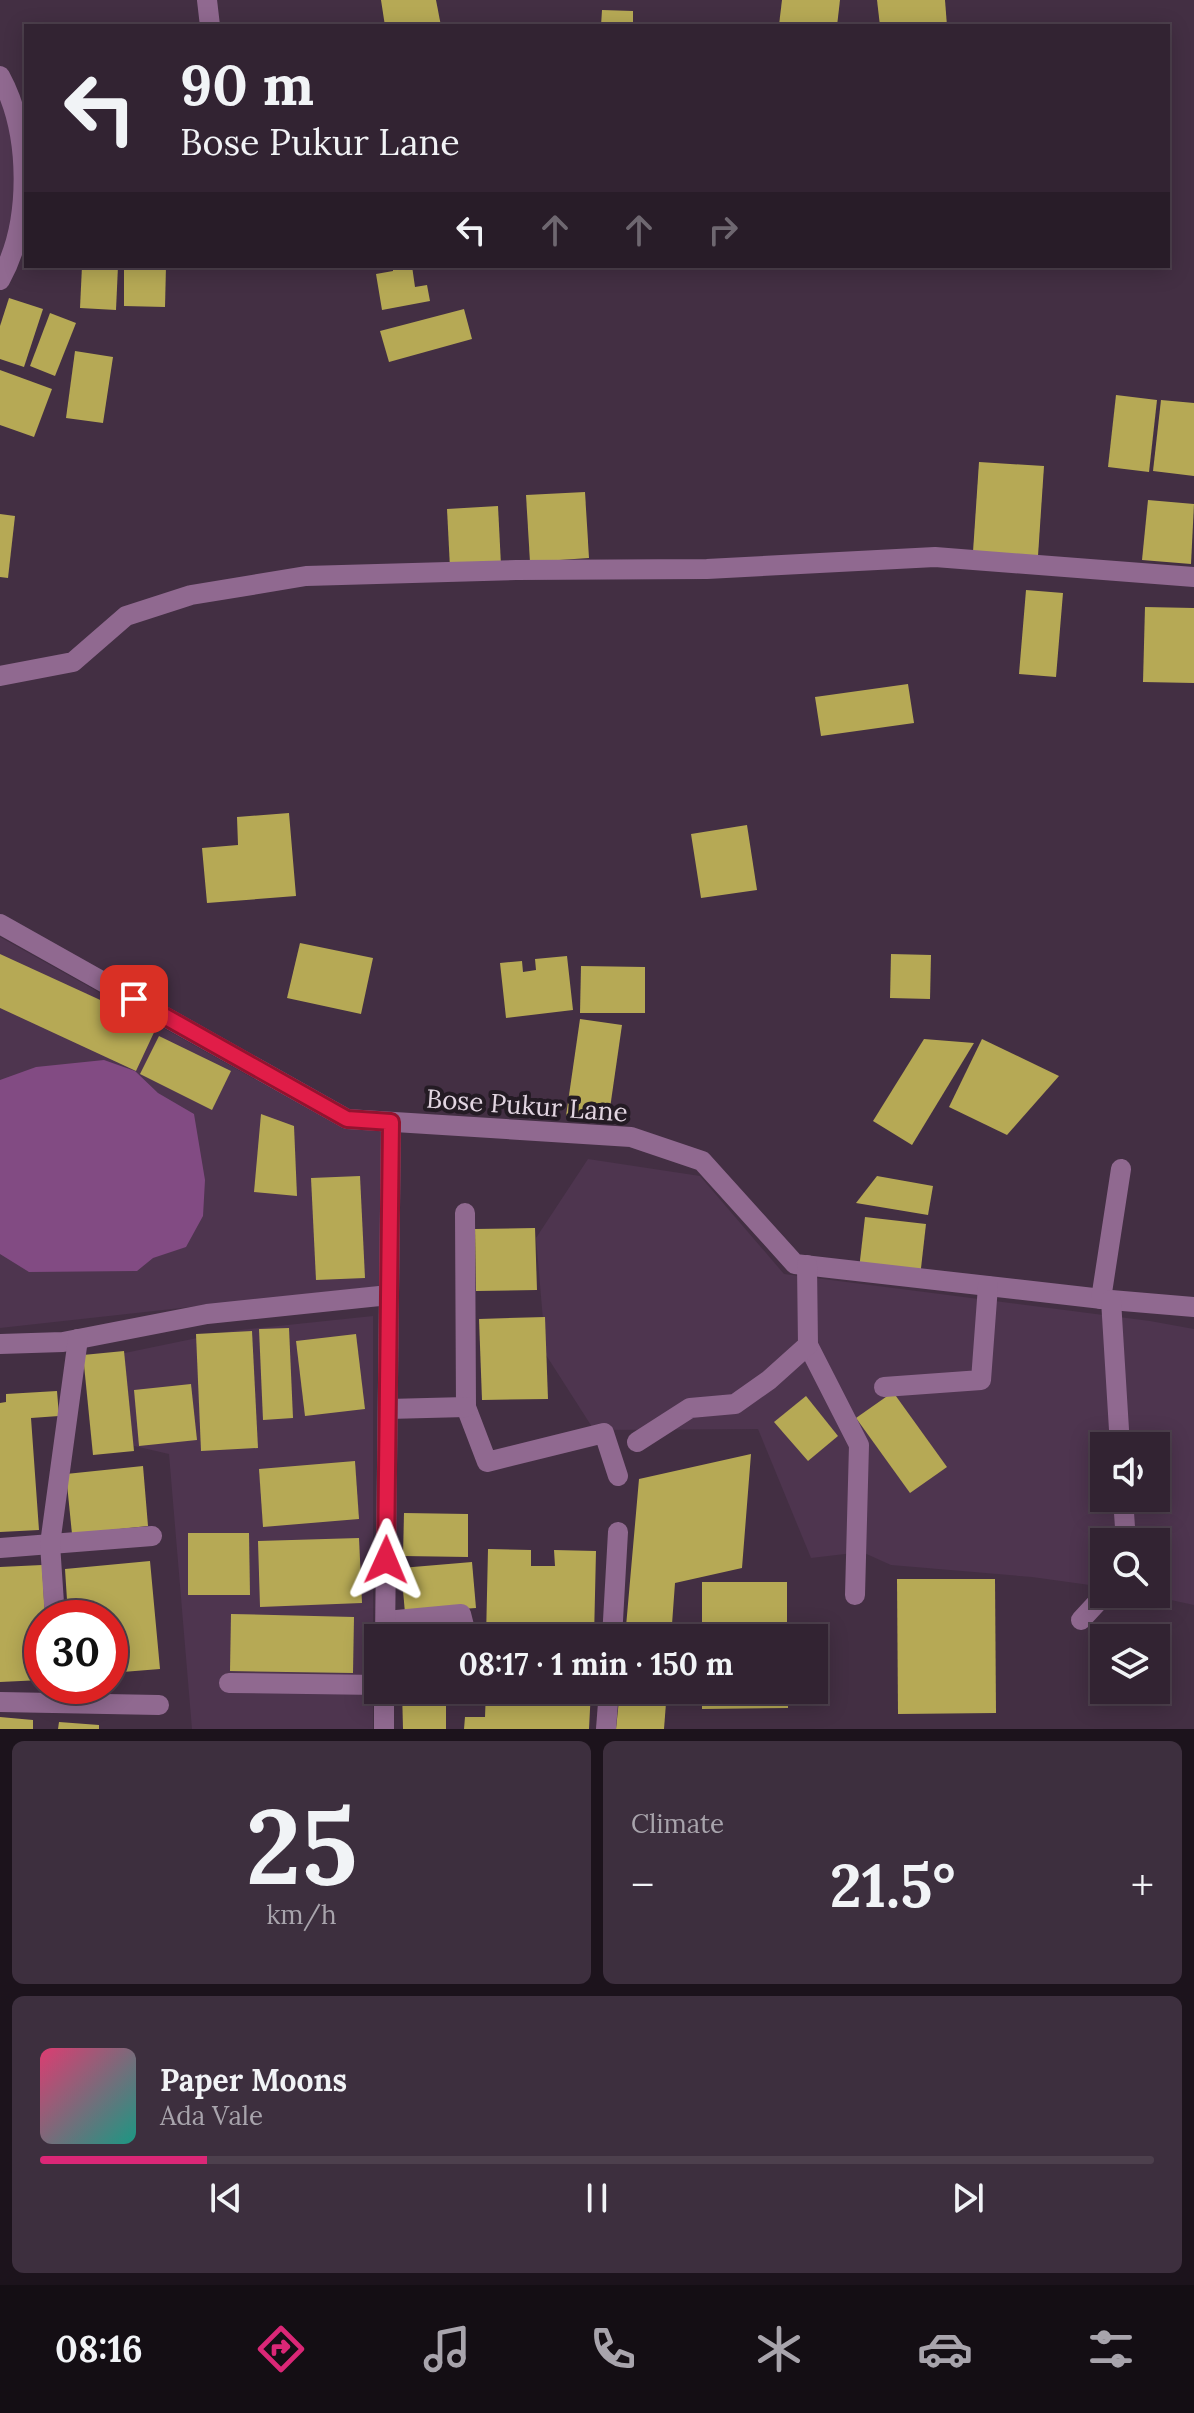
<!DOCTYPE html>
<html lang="en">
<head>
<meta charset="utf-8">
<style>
	body { margin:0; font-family:Lora,serif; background:#3d2f3e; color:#f1f3f6; height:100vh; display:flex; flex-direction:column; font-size:30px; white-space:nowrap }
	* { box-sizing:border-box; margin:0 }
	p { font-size:26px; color:#a8a4ac }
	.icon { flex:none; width:44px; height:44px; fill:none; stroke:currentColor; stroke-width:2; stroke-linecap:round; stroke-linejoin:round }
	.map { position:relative; height:1729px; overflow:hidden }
	.sheet { display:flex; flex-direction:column; gap:12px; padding:12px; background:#1c131c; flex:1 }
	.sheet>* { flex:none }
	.guide { position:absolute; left:24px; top:24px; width:1146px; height:244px; border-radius:0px; box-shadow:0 4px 20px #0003,0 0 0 2px #4d404d; background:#322332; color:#f1f3f6; overflow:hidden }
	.tools { position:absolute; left:1090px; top:1432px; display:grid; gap:16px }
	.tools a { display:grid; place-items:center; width:80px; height:80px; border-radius:0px; background:#322332; box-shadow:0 4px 20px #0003,0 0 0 2px #4d404d; font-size:40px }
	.speed { position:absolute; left:24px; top:1600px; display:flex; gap:16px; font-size:40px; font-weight:700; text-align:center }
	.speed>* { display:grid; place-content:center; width:104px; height:104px; border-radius:50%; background:#322332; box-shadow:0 4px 20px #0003,0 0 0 2px #4d404d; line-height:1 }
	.speed .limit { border:12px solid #d22; background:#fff; color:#111 }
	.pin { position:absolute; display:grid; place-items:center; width:68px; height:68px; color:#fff; margin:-34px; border-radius:16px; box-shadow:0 4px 12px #0006 }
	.me { position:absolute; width:88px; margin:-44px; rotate:1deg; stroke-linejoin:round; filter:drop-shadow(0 0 6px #0008) }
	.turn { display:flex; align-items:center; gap:28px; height:168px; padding:0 24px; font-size:36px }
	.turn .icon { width:104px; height:104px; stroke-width:2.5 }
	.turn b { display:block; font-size:56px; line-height:68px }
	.lanes { display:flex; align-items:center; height:76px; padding:0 24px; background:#0003; justify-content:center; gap:40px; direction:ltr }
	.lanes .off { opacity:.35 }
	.big { font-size:60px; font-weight:800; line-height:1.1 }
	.sheet .card { flex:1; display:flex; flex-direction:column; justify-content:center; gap:12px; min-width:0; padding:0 28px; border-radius:12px; background:#3d2f3e }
	.sheet .dial { align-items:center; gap:0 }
	.dial b { font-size:104px; line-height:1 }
	.song { display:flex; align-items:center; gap:24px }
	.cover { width:96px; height:96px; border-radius:12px; background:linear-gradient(135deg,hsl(340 70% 55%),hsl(170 70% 35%)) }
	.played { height:8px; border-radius:4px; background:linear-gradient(90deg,#db2777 15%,#4d404d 15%) }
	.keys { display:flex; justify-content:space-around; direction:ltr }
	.heat { display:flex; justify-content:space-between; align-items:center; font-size:44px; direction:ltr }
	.sheet .tiles { flex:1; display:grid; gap:12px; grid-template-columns:1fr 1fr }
	.card:last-child { grid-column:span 2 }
	.trip { position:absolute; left:364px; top:1624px; width:464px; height:80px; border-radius:0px; background:#322332; box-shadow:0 4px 20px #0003,0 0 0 2px #4d404d; font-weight:800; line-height:80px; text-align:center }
	.dock { display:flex; height:128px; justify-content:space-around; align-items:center; background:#140e14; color:#a8a4ac }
	.dock .icon { width:56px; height:56px }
	.dock .on { color:#db2777 }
	.dock b { font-size:36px; color:#f1f3f6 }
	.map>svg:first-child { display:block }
	.built { fill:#4e354f; fill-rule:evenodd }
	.forest { fill:#824b83 }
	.building { fill:#b6a955 }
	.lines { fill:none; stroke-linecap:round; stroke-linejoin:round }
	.minor { stroke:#906990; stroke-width:20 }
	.route-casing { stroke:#92132f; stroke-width:20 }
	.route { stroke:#e11d48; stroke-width:14 }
	.labels { text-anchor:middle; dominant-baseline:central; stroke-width:8; stroke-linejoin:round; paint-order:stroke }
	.street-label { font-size:26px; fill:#e3d6e2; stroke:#241b24 }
</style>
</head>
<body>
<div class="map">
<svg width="1194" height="1729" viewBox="0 0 1194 1729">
	<rect width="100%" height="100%" fill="#432f43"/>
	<g class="built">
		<path d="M 0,75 L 21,171 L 0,267 Z"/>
		<path d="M 0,937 L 344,1129 L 382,1124 L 381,1286 L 0,1328 Z"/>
		<path d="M 588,1159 L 700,1176 L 784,1274 L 1150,1321 L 1194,1329 L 1194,1605 L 1143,1594 L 1156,1594 L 1156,1542 L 1104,1542 L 1104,1587 L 1032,1577 L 891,1565 L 862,1552 L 811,1558 L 758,1429 L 594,1430 L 546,1355 L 536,1238 ZM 1104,1446 L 1156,1446 L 1156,1498 L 1104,1498 Z"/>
		<path d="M 373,1316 L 373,1729 L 192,1729 L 169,1454 L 104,1439 L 86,1361 L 231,1331 Z"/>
	</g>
	<path class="forest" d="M 104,1060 L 135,1071 L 158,1093 L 194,1114 L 205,1180 L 203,1216 L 186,1247 L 153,1258 L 137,1271 L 29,1272 L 0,1254 L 0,1080 L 36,1067 Z"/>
	<g class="building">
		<path d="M 381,0 L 436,0 L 441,26 L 385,26 Z"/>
		<path d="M 782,0 L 840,0 L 837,26 L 779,25 Z"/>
		<path d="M 877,0 L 945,0 L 947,26 L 880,26 Z"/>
		<path d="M 602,10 L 633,11 L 633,26 L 601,26 Z"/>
		<path d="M 82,266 L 118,266 L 116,310 L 80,308 Z"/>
		<path d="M 124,266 L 166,266 L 165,307 L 124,306 Z"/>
		<path d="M 393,266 L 412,266 L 415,287 L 427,285 L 430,301 L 382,310 L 376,274 L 393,271 Z"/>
		<path d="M 9,298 L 43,309 L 24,367 L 0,359 L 0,326 Z"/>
		<path d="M 464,309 L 472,339 L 389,362 L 380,331 Z"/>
		<path d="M 50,313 L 76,323 L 55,376 L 30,366 Z"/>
		<path d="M 75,351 L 113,357 L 103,423 L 66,418 Z"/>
		<path d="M 0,370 L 52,389 L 34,437 L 0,425 Z"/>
		<path d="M 1116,395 L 1157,400 L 1149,472 L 1108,467 Z"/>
		<path d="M 1161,400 L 1194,403 L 1194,476 L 1153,471 Z"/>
		<path d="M 979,462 L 1044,466 L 1038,556 L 973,552 Z"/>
		<path d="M 585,492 L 589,558 L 530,562 L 526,495 Z"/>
		<path d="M 1148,500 L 1194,504 L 1191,564 L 1142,560 Z"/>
		<path d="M 498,506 L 501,565 L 450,568 L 447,509 Z"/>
		<path d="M 0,514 L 15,516 L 8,578 L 0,577 Z"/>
		<path d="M 1026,590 L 1063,593 L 1056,677 L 1019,674 Z"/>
		<path d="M 1145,607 L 1194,608 L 1194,683 L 1143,682 Z"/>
		<path d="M 908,684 L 914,723 L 821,736 L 815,697 Z"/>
		<path d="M 289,813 L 296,896 L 207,903 L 202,848 L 238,845 L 237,817 Z"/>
		<path d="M 747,825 L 757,890 L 701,898 L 691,834 Z"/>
		<path d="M 300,943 L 373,958 L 361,1014 L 287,998 Z"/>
		<path d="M 0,954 L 157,1026 L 136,1071 L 0,1008 Z"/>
		<path d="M 891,954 L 931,955 L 930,999 L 890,998 Z"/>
		<path d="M 567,956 L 573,1010 L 506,1018 L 500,963 L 522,961 L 523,972 L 536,970 L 535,959 Z"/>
		<path d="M 581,966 L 645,967 L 645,1013 L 580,1013 Z"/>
		<path d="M 580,1019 L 622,1025 L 608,1122 L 566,1116 Z"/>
		<path d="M 159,1036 L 231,1071 L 212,1110 L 140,1074 Z"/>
		<path d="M 924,1039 L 974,1043 L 912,1145 L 873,1121 Z"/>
		<path d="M 982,1039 L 1059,1076 L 1007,1135 L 949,1107 Z"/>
		<path d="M 261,1114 L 294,1126 L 297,1196 L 254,1192 Z"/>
		<path d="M 360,1176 L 365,1278 L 316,1280 L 311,1178 Z"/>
		<path d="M 877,1176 L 933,1186 L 928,1215 L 856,1203 Z"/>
		<path d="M 865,1217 L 926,1224 L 920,1277 L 859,1269 Z"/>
		<path d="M 535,1228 L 537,1290 L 476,1291 L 475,1229 Z"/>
		<path d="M 545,1317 L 548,1399 L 482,1400 L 479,1319 Z"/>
		<path d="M 289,1328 L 293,1418 L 263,1420 L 259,1329 Z"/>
		<path d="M 252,1331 L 258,1448 L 201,1451 L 196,1334 Z"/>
		<path d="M 356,1334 L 365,1409 L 305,1416 L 296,1341 Z"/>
		<path d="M 124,1351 L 134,1451 L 93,1455 L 83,1355 Z"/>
		<path d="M 191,1384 L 197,1440 L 139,1446 L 134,1390 Z"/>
		<path d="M 57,1391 L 59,1416 L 31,1418 L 39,1530 L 0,1532 L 0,1403 L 6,1402 L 6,1394 Z"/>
		<path d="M 893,1392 L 947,1467 L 910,1493 L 856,1418 Z"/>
		<path d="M 806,1396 L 838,1436 L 808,1461 L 774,1422 Z"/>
		<path d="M 751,1454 L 742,1568 L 675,1583 L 671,1638 L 625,1638 L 639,1479 Z"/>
		<path d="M 355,1461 L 359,1519 L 263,1527 L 259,1469 Z"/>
		<path d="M 143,1466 L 148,1526 L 72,1534 L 66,1474 Z"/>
		<path d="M 404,1513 L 468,1514 L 468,1557 L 403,1556 Z"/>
		<path d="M 188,1533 L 249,1533 L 250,1595 L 188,1595 Z"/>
		<path d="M 359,1538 L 362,1603 L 260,1607 L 258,1541 Z"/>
		<path d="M 488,1549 L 531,1550 L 531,1566 L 555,1566 L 554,1550 L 596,1551 L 594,1638 L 486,1638 Z"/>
		<path d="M 150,1561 L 160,1669 L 110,1673 L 110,1618 L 76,1618 L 74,1599 L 67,1600 L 65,1569 Z"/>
		<path d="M 472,1562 L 476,1608 L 405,1613 L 401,1568 Z"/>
		<path d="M 42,1565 L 45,1618 L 42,1618 L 42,1680 L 0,1682 L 0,1567 Z"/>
		<path d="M 897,1579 L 995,1579 L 996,1713 L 898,1714 Z"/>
		<rect x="702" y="1582" width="85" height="56"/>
		<path d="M 231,1614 L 354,1617 L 353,1673 L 230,1671 Z"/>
		<path d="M 402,1690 L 446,1690 L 446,1729 L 403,1729 Z"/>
		<path d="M 486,1690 L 591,1690 L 589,1729 L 464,1729 L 465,1717 L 485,1717 Z"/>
		<path d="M 620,1690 L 667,1690 L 664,1729 L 616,1729 Z"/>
		<path d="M 702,1690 L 788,1690 L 788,1708 L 702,1709 Z"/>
		<path d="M 0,1717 L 33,1720 L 33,1729 L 0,1729 Z"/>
		<path d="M 59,1722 L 99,1725 L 99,1729 L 58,1729 Z"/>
	</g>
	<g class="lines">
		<g class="minor">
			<path d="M 207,0 L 210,26"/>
			<path d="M 0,76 C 31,133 32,223 0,280"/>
			<path d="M 0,676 L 73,662 L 126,616 L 191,595 L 306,576 L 516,570 L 707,569 L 935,557 L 1194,577"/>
			<path d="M 0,924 L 347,1119 L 631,1137 L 702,1161 L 795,1264 L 1111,1300 L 1194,1307"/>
			<path d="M 465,1213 L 466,1407 L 487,1462 L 604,1433 L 618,1476"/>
			<path d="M 1101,1299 L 1121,1169"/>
			<path d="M 1111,1300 L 1120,1446"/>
			<path d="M 0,1344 L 63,1342 L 207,1314 L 389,1295"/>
			<path d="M 808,1345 L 859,1445 L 855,1595"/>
			<path d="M 884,1387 L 981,1380 L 988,1286"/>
			<path d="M 388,1409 L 466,1407"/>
			<path d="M 637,1442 L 690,1408 L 735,1404 L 769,1380 L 808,1345 L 807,1265"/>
			<path d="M 1123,1498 L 1126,1542"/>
			<path d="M 0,1548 L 152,1536"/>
			<path d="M 55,1618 L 50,1544 L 78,1339"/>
			<path d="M 1081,1620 L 1105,1594"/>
			<path d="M 386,1621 L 461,1614 L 467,1638"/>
			<path d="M 385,1638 L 391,1122"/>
			<path d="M 612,1638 L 618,1532"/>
			<path d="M 229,1683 L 378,1685"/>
			<path d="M 0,1702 L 159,1705"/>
			<path d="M 384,1729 L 384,1690"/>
			<path d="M 606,1729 L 609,1690"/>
		</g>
	</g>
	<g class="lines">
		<defs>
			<path id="route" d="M 134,999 L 347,1119 L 391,1122 L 386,1560"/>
		</defs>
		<use href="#route" class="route-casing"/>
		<use href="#route" class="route"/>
	</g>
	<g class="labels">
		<g class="street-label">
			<text transform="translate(527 1105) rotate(4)">Bose Pukur Lane</text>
		</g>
	</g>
</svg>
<div class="tools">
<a><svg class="icon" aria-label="sound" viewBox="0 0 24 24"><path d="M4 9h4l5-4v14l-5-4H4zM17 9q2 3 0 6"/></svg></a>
<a><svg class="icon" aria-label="search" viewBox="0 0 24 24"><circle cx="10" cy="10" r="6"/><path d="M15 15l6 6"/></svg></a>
<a><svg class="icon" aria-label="layers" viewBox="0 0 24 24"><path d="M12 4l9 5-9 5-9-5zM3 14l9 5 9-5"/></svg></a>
</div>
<div class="speed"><div class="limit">30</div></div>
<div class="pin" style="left:134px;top:999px;background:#d93025"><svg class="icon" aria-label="arrive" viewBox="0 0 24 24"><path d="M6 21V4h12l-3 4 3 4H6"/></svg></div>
<svg class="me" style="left:386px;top:1560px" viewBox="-20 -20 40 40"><path d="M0-17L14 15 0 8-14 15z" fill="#e11d48" stroke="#fff" stroke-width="4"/></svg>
<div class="trip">08:17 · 1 min · 150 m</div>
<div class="guide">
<div class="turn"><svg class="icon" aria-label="left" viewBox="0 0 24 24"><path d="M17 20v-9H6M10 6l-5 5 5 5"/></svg><div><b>90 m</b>Bose Pukur Lane</div></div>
<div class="lanes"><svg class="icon" aria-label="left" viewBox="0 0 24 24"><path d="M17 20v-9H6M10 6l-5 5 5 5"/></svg><svg class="icon off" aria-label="ahead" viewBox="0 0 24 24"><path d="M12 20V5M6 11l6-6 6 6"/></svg><svg class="icon off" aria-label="ahead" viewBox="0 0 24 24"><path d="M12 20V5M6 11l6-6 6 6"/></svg><svg class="icon off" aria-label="right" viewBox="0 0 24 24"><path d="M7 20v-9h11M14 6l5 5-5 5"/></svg></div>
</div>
</div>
<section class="sheet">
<div class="tiles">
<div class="card dial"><b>25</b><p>km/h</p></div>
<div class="card"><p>Climate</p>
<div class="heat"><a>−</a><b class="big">21.5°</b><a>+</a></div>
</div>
<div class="card">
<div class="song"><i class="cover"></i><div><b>Paper Moons</b><p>Ada Vale</p></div></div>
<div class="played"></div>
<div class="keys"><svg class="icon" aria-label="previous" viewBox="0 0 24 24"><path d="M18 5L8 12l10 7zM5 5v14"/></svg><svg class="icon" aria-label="pause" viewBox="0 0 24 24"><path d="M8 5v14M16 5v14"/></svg><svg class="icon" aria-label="next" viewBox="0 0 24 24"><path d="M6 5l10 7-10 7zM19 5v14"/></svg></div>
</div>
</div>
</section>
<nav class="dock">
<b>08:16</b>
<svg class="icon on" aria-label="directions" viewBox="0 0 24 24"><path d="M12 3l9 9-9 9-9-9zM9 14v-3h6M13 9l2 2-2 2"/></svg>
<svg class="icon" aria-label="music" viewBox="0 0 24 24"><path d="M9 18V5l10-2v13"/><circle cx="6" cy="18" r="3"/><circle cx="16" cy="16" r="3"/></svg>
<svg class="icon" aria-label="phone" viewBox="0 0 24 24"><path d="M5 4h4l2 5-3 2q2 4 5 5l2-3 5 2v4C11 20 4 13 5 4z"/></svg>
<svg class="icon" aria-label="climate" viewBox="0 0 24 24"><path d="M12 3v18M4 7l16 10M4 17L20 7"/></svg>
<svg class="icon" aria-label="car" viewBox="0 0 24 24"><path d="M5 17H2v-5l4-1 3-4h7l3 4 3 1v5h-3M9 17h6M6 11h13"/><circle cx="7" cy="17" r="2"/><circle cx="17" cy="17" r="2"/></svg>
<svg class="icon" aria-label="filters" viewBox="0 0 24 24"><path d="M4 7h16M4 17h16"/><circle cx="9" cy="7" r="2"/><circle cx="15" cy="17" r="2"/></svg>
</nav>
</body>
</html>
